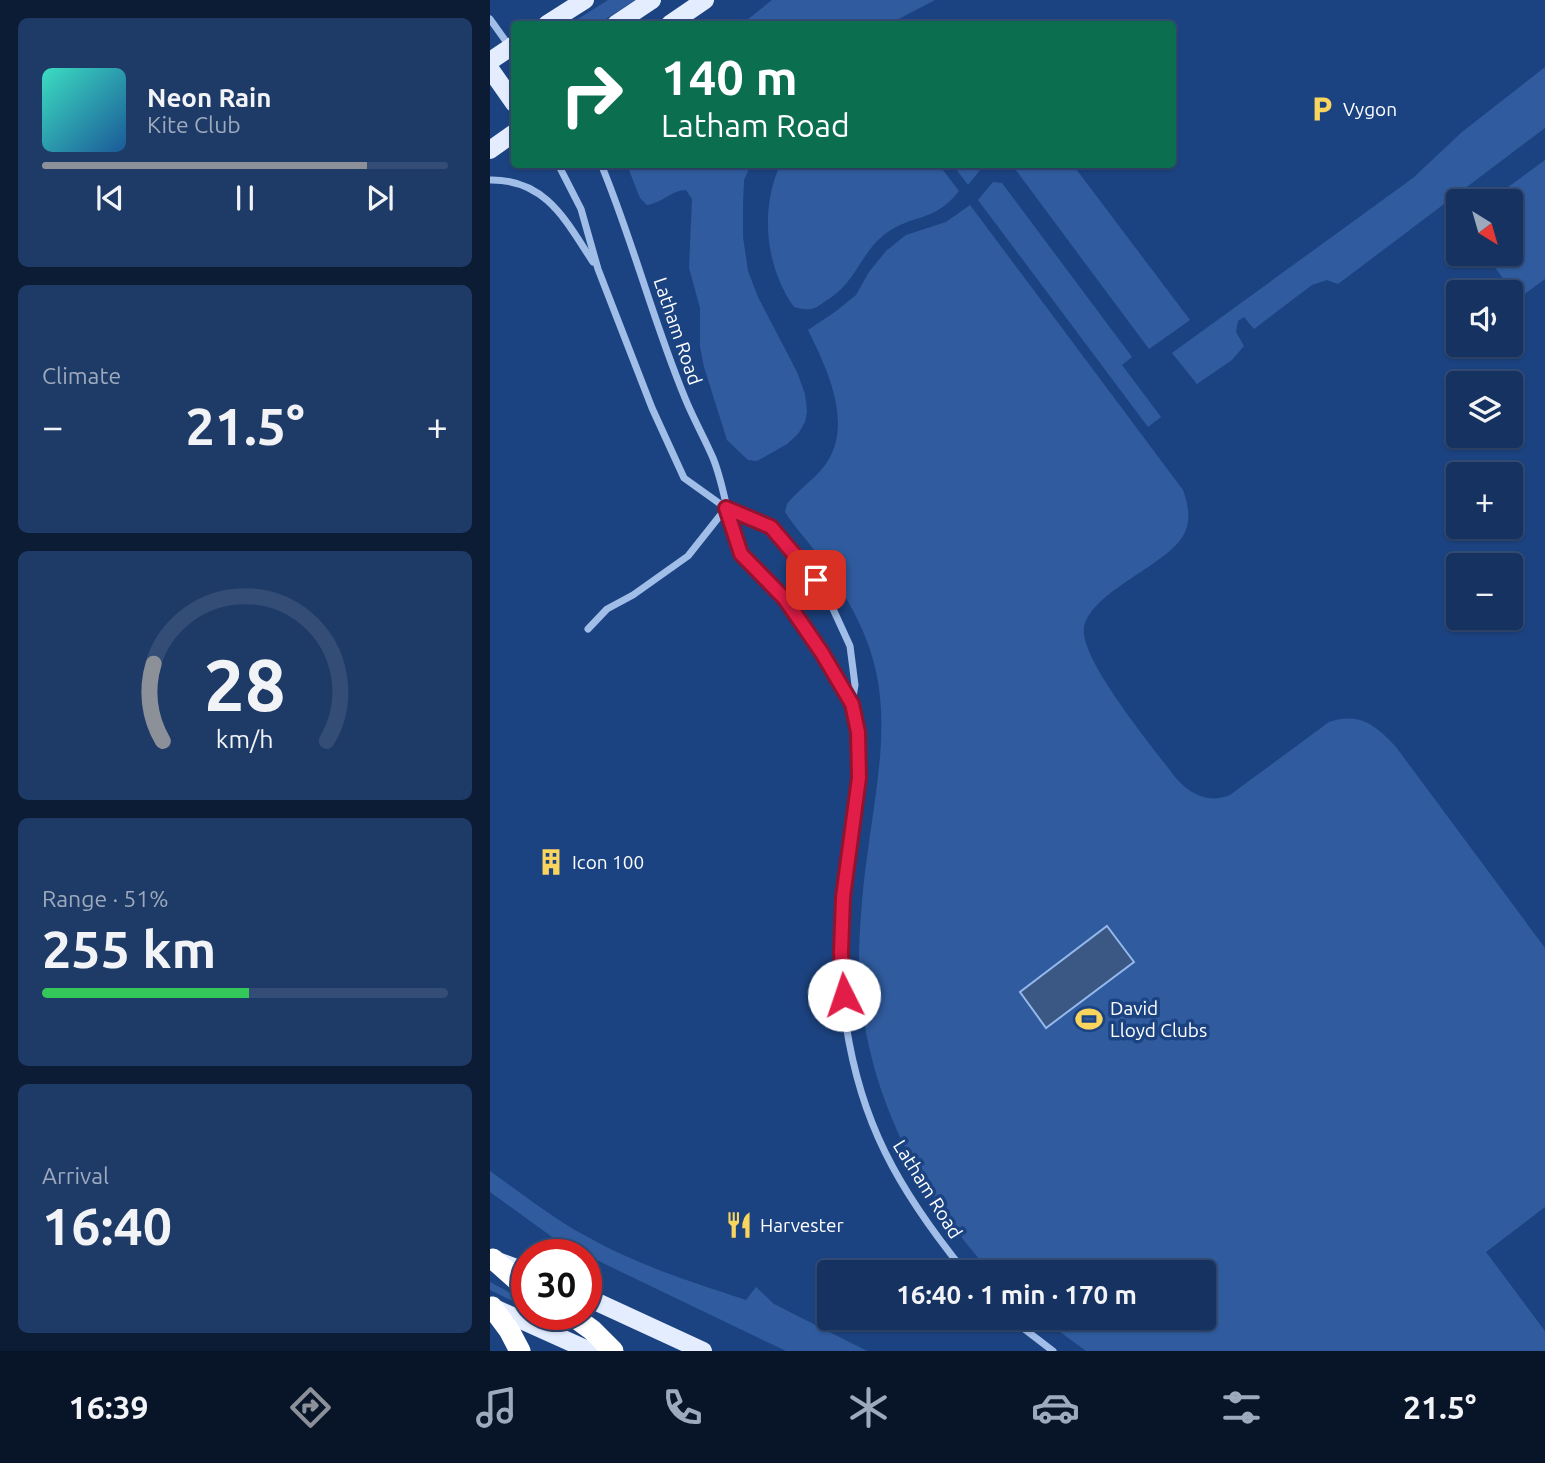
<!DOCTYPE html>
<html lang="en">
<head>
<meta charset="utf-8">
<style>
	body { margin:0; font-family:Ubuntu,sans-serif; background:#1e3a67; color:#f1f3f6; height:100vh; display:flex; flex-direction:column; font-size:26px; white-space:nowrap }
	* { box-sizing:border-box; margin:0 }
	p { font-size:23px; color:#9daabd }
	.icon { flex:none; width:38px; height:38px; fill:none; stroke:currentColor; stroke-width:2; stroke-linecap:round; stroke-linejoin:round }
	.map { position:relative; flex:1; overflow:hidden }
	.drawer { display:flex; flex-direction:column; gap:18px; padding:18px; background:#0c1c35; width:490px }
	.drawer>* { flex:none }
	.top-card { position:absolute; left:21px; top:21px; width:665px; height:147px; border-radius:7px; box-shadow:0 2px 5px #0004,0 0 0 2px #344d76; background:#0b6e4f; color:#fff; overflow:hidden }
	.needle { width:46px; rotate:143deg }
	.tools { position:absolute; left:956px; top:189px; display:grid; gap:14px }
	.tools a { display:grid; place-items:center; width:77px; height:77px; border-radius:7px; background:#153261; box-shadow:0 2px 5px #0004,0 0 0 2px #344d76; font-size:35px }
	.speed { position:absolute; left:21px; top:1239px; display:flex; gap:14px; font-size:35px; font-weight:700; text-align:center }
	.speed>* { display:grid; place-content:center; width:91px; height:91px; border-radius:50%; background:#153261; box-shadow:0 2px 5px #0004,0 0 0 2px #344d76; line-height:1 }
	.speed .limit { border:10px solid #d22; background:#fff; color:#111 }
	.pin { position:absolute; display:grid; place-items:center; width:60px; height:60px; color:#fff; margin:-30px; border-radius:14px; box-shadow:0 4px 10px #0006 }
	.me { position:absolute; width:77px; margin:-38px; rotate:356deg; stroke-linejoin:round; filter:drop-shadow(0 0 5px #0008) }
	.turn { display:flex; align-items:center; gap:24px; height:147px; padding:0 35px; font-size:32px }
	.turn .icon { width:91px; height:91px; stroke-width:2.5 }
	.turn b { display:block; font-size:49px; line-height:60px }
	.big { font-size:52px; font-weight:700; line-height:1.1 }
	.drawer .widget { flex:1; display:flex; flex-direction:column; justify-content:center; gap:10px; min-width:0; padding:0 24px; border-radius:10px; background:#1e3a67 }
	.drawer .dial { align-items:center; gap:0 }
	.dial svg { height:182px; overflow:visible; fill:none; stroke:#344d76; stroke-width:7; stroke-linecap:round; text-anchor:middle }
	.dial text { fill:#f1f3f6; stroke:none }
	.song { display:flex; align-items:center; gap:21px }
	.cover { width:84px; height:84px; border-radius:10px; background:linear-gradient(135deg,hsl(170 70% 55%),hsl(210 70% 35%)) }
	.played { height:7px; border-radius:4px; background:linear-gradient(90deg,#8c9099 80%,#344d76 80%) }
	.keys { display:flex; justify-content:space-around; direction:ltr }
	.heat { display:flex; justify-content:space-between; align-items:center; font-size:38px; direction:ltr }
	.charge { height:10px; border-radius:5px; background:linear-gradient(90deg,#34c759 51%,#344d76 0) }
	.trip { position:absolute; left:327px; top:1260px; width:399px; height:70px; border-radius:7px; background:#153261; box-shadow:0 2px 5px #0004,0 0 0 2px #344d76; font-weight:700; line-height:70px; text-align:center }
	.tabs { display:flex; height:112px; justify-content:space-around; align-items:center; background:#081427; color:#9daabd }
	.tabs .icon { width:49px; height:49px }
	.tabs .active { color:#8c9099 }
	.tabs b { font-size:32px; color:#f1f3f6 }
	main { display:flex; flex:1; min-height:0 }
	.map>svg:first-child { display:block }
	.green { fill:#305c9f }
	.water { fill:#3b5885; stroke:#94b8eb; stroke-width:2 }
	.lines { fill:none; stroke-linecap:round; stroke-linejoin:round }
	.street { stroke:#a1bee9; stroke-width:7 }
	.primary { stroke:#e4edfe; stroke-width:18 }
	.highway { stroke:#fff; stroke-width:21 }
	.route-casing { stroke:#92132f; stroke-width:18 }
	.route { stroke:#e11d48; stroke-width:12 }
	.labels { text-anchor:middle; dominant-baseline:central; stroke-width:7; stroke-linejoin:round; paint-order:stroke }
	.poi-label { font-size:19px; fill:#fff; stroke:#1c4381; text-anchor:start }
	.street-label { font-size:19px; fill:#fff; stroke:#1c4381 }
</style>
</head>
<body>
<main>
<section class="drawer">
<div class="widget">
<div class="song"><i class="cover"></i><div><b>Neon Rain</b><p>Kite Club</p></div></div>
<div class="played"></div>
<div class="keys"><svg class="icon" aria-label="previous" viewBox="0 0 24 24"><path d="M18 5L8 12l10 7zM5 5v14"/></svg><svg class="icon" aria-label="pause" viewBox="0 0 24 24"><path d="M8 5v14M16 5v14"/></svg><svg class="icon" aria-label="next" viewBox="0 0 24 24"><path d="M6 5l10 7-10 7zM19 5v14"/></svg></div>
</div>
<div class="widget"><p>Climate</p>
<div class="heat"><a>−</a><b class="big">21.5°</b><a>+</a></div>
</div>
<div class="widget dial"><svg viewBox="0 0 100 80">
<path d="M14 69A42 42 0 1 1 86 69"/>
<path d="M14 69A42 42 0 0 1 10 35" stroke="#8c9099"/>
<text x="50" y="56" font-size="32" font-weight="700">28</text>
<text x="50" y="72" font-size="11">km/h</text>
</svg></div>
<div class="widget"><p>Range · 51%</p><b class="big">255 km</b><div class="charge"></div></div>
<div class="widget"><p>Arrival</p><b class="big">16:40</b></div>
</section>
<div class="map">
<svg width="1055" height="1351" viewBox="0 0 1055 1351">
	<rect width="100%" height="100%" fill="#1c4381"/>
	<g class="green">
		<path d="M 118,0 L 145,0 L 108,24 L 80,24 Z"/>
		<path d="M 282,0 L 445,0 L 399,24 L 252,24 Z"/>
		<path d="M 1055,67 L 1055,128 L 848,284 L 837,280 L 822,285 L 764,329 L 754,317 L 748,321 L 746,332 L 754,346 L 742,360 L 707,384 L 682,353 L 923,178 L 972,132 Z"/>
		<path d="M 1055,160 L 1055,279 L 1028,299 L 995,254 L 1020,254 L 1020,201 L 999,201 Z"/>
		<path d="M 137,165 L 261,165 L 254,180 L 253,204 L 253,237 L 258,271 L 268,297 L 307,372 L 315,394 L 317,411 L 315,422 L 308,434 L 297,444 L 267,461 L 258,460 L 237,440 L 214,367 L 210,347 L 210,308 L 199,268 L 202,199 L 196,190 C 182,190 172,203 157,205 L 150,198 Z"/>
		<path d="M 290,165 L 449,165 L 469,191 C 444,223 423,213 395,234 C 370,253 366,284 334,302 C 330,305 325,309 320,309 C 315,310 309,308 304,307 C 275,266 270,210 290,165 Z"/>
		<path d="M 463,165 L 494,165 L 478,185 Z"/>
		<path d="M 522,165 L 583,165 L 700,320 L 659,349 Z"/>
		<path d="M 503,182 L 512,183 L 642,357 L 632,365 L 671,417 L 658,427 L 488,200 Z"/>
		<path d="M 480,205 L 693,490 C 698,504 702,521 693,536 C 675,567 590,596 594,634 C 597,667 660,744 682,773 C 696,792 717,805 740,795 L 839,722 C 870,712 885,725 906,747 L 1055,948 L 1055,1207 L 996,1252 L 1055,1331 L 1055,1351 L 596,1351 L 551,1318 L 714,1318 L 714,1272 L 501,1272 C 425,1189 372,1082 369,968 C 369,931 372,893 377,857 C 385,794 400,729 385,667 C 374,621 346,579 318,542 C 310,532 302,523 295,512 L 297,504 C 307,491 321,482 332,469 C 366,429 338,370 318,330 L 345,312 L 366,295 L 379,272 L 396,251 L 416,235 L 456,222 Z"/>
		<path d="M 0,1171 C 31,1193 61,1217 94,1235 C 145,1264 200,1282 256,1300 L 266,1287 L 284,1304 L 377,1351 L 296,1351 L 69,1242 L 0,1192 Z"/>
		<path d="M 0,1282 L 37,1302 L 37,1308 L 0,1290 Z"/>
	</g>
	<path class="water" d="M 617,926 L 644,962 L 556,1028 L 530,992 Z"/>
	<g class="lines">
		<g class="street">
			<path d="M 0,19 L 20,47"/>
			<path d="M 68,164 L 91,209 L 108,269 L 162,408 L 194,478 L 236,508 L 281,527 L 326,580 L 338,598 L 360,646 L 365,685 L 362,703"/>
			<path d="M 111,164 C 143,241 163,321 195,398 C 203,418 214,437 223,458 C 235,487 237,521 250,551 C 256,564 284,586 295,599 C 313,622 355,680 362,707 C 380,767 361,832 354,892 C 343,977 357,1075 395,1152 C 416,1195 445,1235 475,1272"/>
			<path d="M 0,180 C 56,179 76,221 103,262"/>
			<path d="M 98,629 L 117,609 L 143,595 L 198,556 L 236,508"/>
			<path d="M 520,1318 L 563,1351"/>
		</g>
		<g class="primary">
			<path d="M 57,24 L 95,0"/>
			<path d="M 126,24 L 162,0"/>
			<path d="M 180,24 L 215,0"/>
			<path d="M 0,61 L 24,45"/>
			<path d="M 0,69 L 24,103"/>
			<path d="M 0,150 L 24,133"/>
			<path d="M 10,1262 L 37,1272"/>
			<path d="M 96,1297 L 213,1351"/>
			<path d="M 0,1306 L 100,1351"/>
		</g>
		<g class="highway">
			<path d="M 3,1259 L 37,1289"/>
			<path d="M 2,1307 L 19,1330 L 30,1351"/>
			<path d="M 80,1314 L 102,1330 L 123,1351"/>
		</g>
	</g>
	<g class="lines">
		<defs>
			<path id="route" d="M 326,580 L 281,527 L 236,508 L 251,554 L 295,599 L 332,653 L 362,704 L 368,732 L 369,778 L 353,897 L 351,953 L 354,995"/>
		</defs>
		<use href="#route" class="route-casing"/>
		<use href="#route" class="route"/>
	</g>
	<defs>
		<symbol id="parking-bare" viewBox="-9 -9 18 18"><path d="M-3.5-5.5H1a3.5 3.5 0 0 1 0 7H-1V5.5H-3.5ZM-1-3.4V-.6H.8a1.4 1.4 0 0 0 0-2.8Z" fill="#fad55e" stroke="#1c4381" stroke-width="2.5" paint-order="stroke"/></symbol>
		<symbol id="building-bare" viewBox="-9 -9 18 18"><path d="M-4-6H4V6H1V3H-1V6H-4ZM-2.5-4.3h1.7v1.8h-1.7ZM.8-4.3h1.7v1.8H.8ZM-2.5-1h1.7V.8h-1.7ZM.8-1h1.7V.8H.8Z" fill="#fad55e" stroke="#1c4381" stroke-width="2.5" paint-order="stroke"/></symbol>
		<symbol id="stadium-bare" viewBox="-9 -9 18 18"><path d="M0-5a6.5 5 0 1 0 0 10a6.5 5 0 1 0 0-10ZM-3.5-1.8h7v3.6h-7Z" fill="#fad55e" stroke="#1c4381" stroke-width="2.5" paint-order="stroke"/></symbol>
		<symbol id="restaurant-bare" viewBox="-9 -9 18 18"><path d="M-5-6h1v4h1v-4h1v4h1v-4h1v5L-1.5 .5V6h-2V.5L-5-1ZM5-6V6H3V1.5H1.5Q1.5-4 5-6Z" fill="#fad55e" stroke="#1c4381" stroke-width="2.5" paint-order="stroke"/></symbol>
	</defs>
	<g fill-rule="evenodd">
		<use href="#parking-bare" x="813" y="90" width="38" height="38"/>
		<use href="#building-bare" x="42" y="843" width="38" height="38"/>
		<use href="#stadium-bare" x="580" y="1000" width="38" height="38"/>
		<use href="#restaurant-bare" x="230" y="1206" width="38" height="38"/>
	</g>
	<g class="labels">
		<g class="poi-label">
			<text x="853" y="109">Vygon</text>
			<text x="82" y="862">Icon 100</text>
			<text x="620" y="1008">David<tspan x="620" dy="22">Lloyd Clubs</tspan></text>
			<text x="270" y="1225">Harvester</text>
		</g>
		<g class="street-label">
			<text transform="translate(188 331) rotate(71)">Latham Road</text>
			<text transform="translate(438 1189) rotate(58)">Latham Road</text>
		</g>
	</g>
</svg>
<div class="tools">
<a><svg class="needle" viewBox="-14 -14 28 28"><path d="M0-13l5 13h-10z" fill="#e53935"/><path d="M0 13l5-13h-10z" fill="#9daabd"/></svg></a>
<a><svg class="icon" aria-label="sound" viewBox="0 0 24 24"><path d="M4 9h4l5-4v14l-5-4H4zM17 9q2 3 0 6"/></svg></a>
<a><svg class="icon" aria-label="layers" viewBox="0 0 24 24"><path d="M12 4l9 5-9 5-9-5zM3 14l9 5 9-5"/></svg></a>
<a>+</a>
<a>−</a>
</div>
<div class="speed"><div class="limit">30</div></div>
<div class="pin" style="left:326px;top:580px;background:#d93025"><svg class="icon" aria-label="arrive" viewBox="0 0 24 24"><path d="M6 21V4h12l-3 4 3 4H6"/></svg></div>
<svg class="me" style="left:354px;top:995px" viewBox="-20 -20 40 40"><circle r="19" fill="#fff"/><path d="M0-13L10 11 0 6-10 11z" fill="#e11d48"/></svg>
<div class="trip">16:40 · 1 min · 170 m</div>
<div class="top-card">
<div class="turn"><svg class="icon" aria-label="right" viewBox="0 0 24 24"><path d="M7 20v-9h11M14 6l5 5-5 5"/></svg><div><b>140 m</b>Latham Road</div></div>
</div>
</div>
</main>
<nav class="tabs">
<b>16:39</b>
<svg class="icon active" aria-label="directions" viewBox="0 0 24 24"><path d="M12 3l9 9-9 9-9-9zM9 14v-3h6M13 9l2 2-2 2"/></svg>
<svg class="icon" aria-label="music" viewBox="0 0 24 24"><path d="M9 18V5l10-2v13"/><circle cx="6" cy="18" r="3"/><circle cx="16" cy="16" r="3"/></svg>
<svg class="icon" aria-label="phone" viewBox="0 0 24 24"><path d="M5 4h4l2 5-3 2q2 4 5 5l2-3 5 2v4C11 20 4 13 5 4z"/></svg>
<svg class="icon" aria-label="climate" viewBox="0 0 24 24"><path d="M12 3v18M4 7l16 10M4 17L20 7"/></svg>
<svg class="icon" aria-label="car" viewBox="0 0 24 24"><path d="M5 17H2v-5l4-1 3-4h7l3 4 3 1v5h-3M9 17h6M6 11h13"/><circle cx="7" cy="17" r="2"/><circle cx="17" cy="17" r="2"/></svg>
<svg class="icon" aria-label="filters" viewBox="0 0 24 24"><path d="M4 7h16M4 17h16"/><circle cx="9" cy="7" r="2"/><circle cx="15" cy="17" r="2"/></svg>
<b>21.5°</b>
</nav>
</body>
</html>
